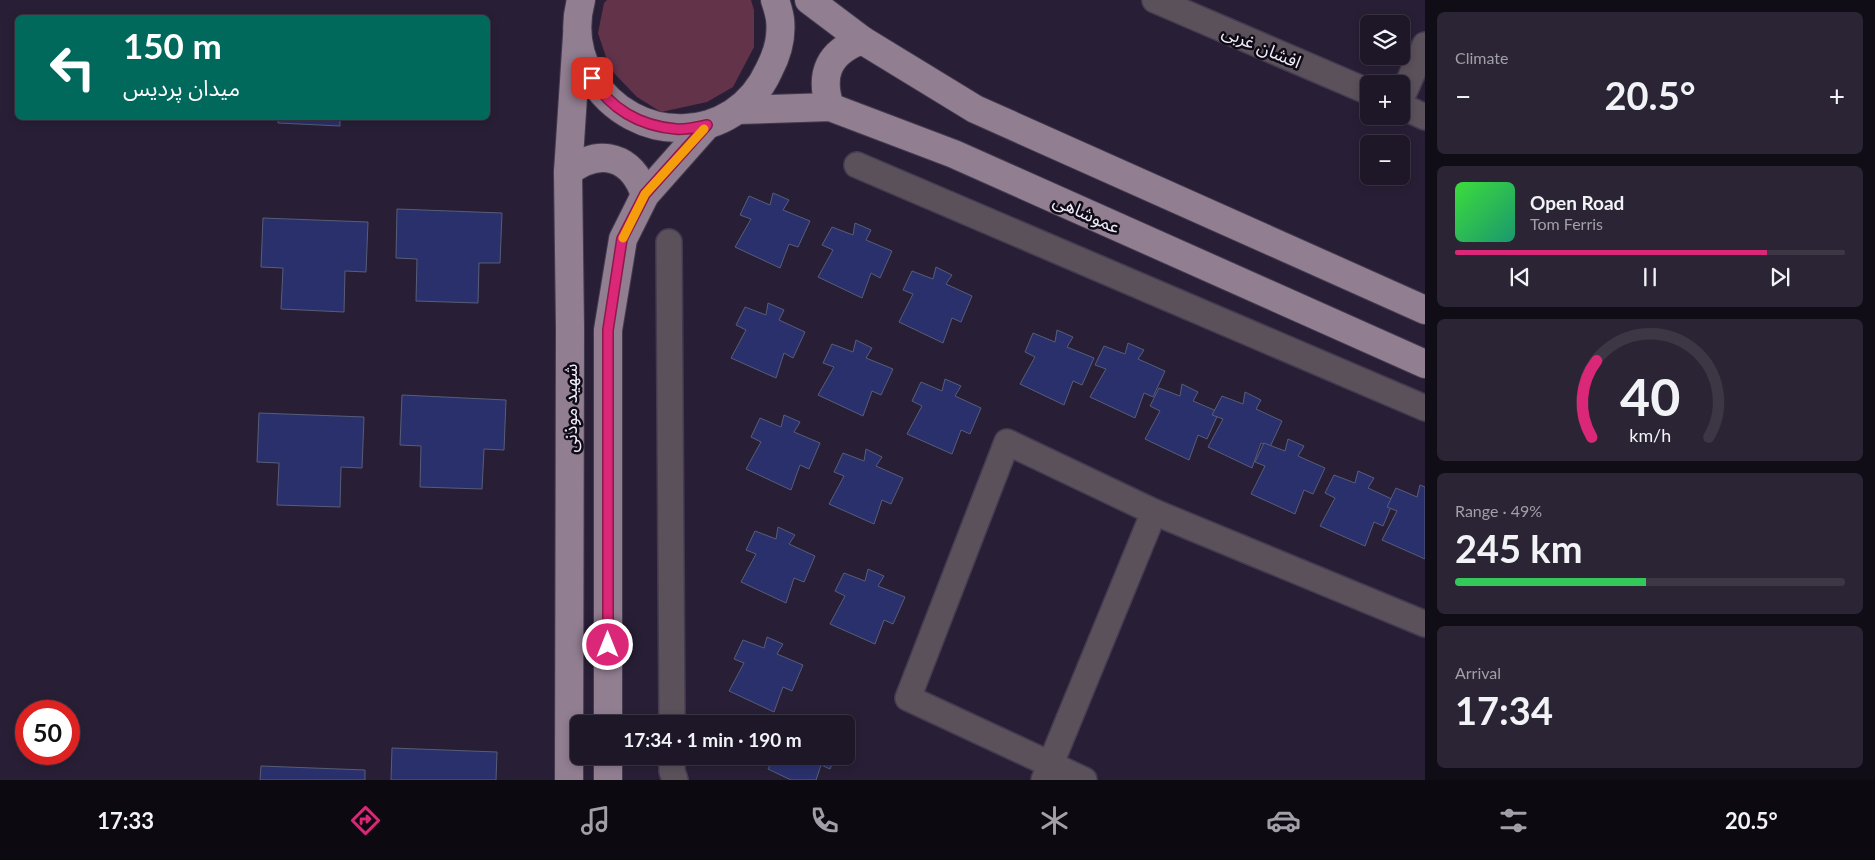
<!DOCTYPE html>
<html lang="en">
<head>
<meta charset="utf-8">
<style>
	body { margin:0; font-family:Lato,"Noto Sans Arabic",sans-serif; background:#2b2434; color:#f1f3f6; height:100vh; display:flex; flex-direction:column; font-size:19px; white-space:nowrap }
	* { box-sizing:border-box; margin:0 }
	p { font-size:16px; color:#a19fa8 }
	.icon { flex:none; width:28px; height:28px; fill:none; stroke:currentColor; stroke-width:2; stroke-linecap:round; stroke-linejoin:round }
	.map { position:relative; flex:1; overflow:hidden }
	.details { display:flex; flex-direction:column; gap:12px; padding:12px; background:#100d16; width:450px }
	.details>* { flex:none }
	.banner { position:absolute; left:15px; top:15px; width:475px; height:105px; border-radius:8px; box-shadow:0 2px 8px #0003,0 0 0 1px #3c3645; background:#00695c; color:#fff; overflow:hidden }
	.fabs { position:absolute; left:1360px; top:15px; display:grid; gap:10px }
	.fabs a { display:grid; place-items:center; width:50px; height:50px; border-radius:8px; background:#1e1728; box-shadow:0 2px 8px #0003,0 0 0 1px #3c3645; font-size:25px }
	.speed { position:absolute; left:15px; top:700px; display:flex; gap:10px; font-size:25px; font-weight:700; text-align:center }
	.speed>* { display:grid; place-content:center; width:65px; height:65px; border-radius:50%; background:#1e1728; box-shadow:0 2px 8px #0003,0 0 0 1px #3c3645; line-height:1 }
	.speed .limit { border:8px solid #d22; background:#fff; color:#111 }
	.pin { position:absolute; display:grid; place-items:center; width:42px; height:42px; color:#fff; margin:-21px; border-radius:10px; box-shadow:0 2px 8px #0006 }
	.me { position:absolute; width:55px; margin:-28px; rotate:0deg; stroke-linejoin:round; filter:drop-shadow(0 0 4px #0008) }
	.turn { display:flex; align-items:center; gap:18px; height:105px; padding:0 25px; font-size:22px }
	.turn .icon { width:65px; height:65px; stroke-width:2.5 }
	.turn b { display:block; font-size:35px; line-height:42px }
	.big { font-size:38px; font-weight:700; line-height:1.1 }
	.details .card { flex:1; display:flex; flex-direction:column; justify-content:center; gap:8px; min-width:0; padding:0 18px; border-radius:8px; background:#2b2434 }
	.details .dial { align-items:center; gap:0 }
	.dial svg { height:130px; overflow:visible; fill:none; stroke:#3c3645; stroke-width:7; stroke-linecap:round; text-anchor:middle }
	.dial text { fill:#f1f3f6; stroke:none }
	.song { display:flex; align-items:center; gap:15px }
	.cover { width:60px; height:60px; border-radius:8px; background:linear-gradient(135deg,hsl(120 70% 55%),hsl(160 70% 35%)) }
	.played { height:5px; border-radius:2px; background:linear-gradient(90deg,#db2777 80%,#3c3645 80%) }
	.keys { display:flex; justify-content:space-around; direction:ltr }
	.heat { display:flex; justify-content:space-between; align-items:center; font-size:28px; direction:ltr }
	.charge { height:8px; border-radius:4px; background:linear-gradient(90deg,#34c759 49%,#3c3645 0) }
	.trip { position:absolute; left:570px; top:715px; width:285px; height:50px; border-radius:8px; background:#1e1728; box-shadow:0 2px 8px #0003,0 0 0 1px #3c3645; font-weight:700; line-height:50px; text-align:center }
	.dock { display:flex; height:80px; justify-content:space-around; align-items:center; background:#0c0910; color:#a19fa8 }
	.dock .icon { width:35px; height:35px }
	.dock .current { color:#db2777 }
	.dock b { font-size:22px; color:#f1f3f6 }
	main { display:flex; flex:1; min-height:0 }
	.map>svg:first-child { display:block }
	.green { fill:#63334a }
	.building { fill:#2a306b; stroke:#575d78 }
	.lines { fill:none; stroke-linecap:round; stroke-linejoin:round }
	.minor-casing { stroke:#443b51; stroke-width:28 }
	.major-casing { stroke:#443b51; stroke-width:30 }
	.minor { stroke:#5b515b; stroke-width:25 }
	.major { stroke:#917e91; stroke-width:28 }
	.route-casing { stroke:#8e194d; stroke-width:12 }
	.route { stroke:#db2777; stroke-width:9 }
	.slow { stroke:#f59e0b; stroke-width:9 }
	.labels { text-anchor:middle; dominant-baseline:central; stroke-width:5; stroke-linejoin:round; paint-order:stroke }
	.street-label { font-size:18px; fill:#efeafa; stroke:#0f0b15 }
</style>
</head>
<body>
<main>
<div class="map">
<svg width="1425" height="780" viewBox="0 0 1425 780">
	<rect width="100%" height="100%" fill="#281f36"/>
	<path class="green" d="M 607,0 L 751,0 L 754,10 L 754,47 L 733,87 L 707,102 L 661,112 L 637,97 L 610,69 L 598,33 L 604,3 Z"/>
	<g class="building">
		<path d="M 278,118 L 340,118 L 340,126 L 278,123 Z"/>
		<path d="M 773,193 L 789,200 L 783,210 L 810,221 L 798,247 L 789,244 L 780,268 L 735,247 L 751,219 L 740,215 L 749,196 L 770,205 Z"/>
		<path d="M 397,209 L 502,213 L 500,263 L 479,263 L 478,303 L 416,301 L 417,259 L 396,258 Z"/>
		<path d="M 263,218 L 368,222 L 366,272 L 345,271 L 344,312 L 281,309 L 283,268 L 261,267 Z"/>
		<path d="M 855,223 L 871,230 L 866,240 L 892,251 L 880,278 L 871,273 L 862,298 L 818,277 L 833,250 L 822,245 L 832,227 L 853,235 Z"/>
		<path d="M 936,267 L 952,275 L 946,284 L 972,296 L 961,322 L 952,318 L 943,343 L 899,322 L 913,294 L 903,290 L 912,271 L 933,279 Z"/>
		<path d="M 768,303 L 784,310 L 779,320 L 805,332 L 793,358 L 784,353 L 776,378 L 731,358 L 746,330 L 736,325 L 745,307 L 766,315 Z"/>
		<path d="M 1057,330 L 1073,337 L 1067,347 L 1094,358 L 1082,385 L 1073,381 L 1064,405 L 1020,384 L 1035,357 L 1025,352 L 1033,333 L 1055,342 Z"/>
		<path d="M 856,340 L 872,348 L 866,358 L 893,369 L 881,395 L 872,391 L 863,416 L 818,395 L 834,367 L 823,363 L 832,344 L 853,352 Z"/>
		<path d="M 1128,343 L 1144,350 L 1138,359 L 1165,371 L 1153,397 L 1144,393 L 1135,418 L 1090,397 L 1106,369 L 1095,365 L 1104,346 L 1125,354 Z"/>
		<path d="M 945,379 L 961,386 L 955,396 L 981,408 L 970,434 L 961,430 L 952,454 L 907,434 L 922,406 L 912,401 L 921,382 L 942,391 Z"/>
		<path d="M 1182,384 L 1198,392 L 1193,401 L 1219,412 L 1207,439 L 1198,435 L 1189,460 L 1145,439 L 1160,411 L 1150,406 L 1159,388 L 1180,396 Z"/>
		<path d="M 1245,392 L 1261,400 L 1256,409 L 1282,421 L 1270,447 L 1261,443 L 1252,468 L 1208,447 L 1223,419 L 1212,415 L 1222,396 L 1243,404 Z"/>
		<path d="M 402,395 L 506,400 L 504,450 L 484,449 L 482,489 L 420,487 L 421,446 L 400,445 Z"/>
		<path d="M 259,413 L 364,417 L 362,468 L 341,467 L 340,507 L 277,505 L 279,463 L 257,462 Z"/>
		<path d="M 784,415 L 800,422 L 794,432 L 820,443 L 809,469 L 800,465 L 791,490 L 746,469 L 761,442 L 751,437 L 760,418 L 781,427 Z"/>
		<path d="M 1288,439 L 1304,446 L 1298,456 L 1325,468 L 1313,494 L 1304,490 L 1295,514 L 1251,494 L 1265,466 L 1255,462 L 1264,443 L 1285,451 Z"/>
		<path d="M 866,449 L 882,457 L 876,466 L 903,478 L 891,504 L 882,500 L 874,524 L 829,504 L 844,476 L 834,472 L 843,453 L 864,461 Z"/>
		<path d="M 1358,471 L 1374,478 L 1368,488 L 1394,500 L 1383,526 L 1374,522 L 1365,546 L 1320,526 L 1335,498 L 1325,493 L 1334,475 L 1355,483 Z"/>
		<path d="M 1420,485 L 1425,487 L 1425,559 L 1382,540 L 1397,511 L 1387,507 L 1396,488 L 1417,497 Z"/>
		<path d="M 778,527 L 795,535 L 789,544 L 815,556 L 804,582 L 794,578 L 786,603 L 741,582 L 756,554 L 746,550 L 755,531 L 776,539 Z"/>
		<path d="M 868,569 L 884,576 L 878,586 L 905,597 L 893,624 L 884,620 L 875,644 L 830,624 L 845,596 L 835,591 L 844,573 L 865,581 Z"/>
		<path d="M 767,637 L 783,644 L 777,654 L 803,665 L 792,691 L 783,687 L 774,712 L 729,691 L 744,663 L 734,659 L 743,640 L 764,648 Z"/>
		<path d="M 805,715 L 821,722 L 820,724 L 803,724 Z"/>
		<path d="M 781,718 L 796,724 L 779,724 Z"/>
		<path d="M 392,748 L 497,752 L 496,780 L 391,780 Z"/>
		<path d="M 775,756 L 836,756 L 830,769 L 821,765 L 816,780 L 791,780 L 768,769 Z"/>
		<path d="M 261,766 L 365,770 L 365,780 L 260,780 Z"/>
	</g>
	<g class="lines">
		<defs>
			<g id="minor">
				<path d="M 1155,0 L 1369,92"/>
				<path d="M 1401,99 L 1425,45"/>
				<path d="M 1401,106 L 1425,117"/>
				<path d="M 857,165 L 1425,408"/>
				<path d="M 669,242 L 672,724"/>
				<path d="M 672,756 L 672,771 L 675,780"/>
				<path d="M 1044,780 L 1154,512"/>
				<path d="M 1084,780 L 908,698 L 1007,442 L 1154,512 L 1425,624"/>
			</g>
			<g id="major">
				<path d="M 581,0 C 574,26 577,53 591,77 C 633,147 735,146 769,70 C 777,55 782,36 780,19 C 779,12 777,6 775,0"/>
				<path d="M 809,0 L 862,40 L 975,109 L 1425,310"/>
				<path d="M 830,107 C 819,74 829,52 862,40"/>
				<path d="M 738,110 L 830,107 L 954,154 L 1425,364"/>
				<path d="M 568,172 C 600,147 632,156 645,195"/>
				<path d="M 608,724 L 608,330 L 623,239 L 645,195 L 707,125"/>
				<path d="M 608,756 L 608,780"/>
				<path d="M 569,780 L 570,328 L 568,172 L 577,36"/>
			</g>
		</defs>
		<use href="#minor" class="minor-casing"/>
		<use href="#major" class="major-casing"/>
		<use href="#minor" class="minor"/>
		<use href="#major" class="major"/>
	</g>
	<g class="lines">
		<defs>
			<path id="route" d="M 592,78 C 610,109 640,126 676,129 C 686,130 697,127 707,125 L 645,194 L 622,239 L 608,330 L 608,645"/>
		</defs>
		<use href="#route" class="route-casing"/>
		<use href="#route" class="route"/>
		<path class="slow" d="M 623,238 L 645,194 L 704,129"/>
	</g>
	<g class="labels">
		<g class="street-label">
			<text transform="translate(1262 46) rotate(23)">افشان غربی</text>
			<text transform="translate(1087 213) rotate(24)">عموشاهی</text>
			<text transform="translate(570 408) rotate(-90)">شهید موذنی</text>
		</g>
	</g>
</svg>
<div class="fabs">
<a><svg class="icon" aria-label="layers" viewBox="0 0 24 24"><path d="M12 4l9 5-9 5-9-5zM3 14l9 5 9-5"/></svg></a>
<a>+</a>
<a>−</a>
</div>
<div class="speed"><div class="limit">50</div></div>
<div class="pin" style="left:592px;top:78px;background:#d93025"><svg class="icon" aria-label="arrive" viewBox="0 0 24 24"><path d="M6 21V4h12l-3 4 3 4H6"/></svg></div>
<svg class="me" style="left:608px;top:645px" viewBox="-20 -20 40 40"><circle r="17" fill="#db2777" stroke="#fff" stroke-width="3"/><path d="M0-11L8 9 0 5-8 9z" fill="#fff"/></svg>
<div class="trip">17:34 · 1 min · 190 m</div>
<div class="banner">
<div class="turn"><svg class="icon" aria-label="left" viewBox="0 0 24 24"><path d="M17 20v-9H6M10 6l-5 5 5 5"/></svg><div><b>150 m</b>میدان پردیس</div></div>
</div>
</div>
<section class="details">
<div class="card"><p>Climate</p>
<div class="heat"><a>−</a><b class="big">20.5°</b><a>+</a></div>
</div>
<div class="card">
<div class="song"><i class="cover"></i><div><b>Open Road</b><p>Tom Ferris</p></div></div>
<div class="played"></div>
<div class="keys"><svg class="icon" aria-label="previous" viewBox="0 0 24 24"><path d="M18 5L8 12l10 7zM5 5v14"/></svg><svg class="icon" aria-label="pause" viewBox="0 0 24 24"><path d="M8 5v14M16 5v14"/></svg><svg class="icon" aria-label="next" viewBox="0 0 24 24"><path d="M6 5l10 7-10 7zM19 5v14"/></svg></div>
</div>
<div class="card dial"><svg viewBox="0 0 100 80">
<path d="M14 69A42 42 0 1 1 86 69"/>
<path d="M14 69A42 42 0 0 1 17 22" stroke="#db2777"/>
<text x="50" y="56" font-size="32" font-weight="700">40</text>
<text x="50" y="72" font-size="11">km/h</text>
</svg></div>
<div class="card"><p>Range · 49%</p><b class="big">245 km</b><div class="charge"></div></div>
<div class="card"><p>Arrival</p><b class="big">17:34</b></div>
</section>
</main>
<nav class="dock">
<b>17:33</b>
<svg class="icon current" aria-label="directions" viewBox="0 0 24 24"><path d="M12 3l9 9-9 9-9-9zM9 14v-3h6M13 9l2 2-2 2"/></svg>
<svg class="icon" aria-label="music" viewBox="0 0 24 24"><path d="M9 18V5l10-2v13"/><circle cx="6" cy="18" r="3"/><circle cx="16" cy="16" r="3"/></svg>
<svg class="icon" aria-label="phone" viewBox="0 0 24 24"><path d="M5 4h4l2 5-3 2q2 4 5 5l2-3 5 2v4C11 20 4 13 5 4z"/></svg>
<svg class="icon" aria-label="climate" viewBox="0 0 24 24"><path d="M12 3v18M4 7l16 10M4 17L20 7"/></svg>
<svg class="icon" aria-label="car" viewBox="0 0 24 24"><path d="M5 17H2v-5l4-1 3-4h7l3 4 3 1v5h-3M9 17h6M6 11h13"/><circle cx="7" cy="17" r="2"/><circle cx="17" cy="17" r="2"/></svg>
<svg class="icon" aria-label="filters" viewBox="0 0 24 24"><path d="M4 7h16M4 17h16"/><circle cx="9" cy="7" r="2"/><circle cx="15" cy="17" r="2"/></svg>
<b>20.5°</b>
</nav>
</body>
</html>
